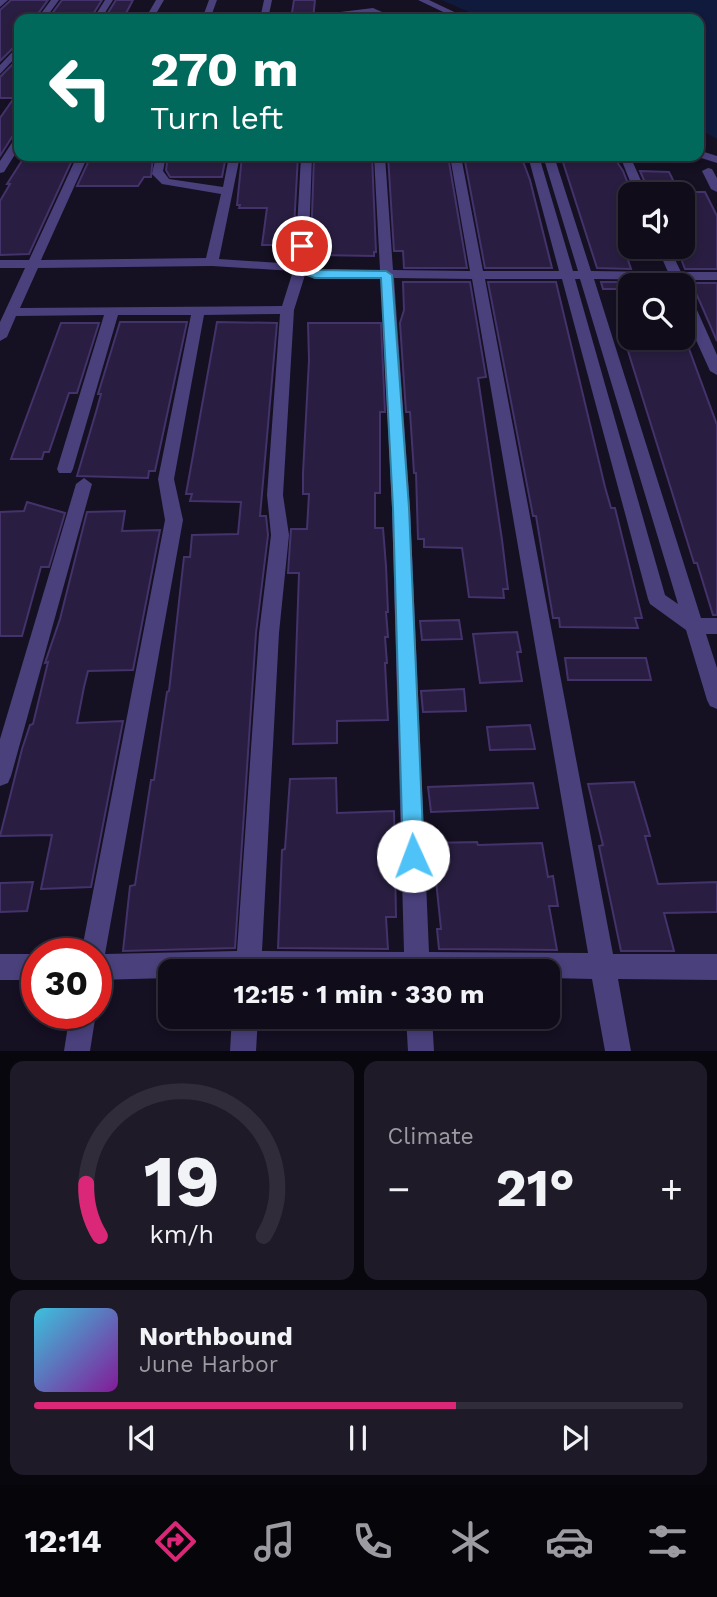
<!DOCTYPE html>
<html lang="en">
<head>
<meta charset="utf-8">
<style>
	body { margin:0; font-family:"Work Sans",sans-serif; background:#1e1a27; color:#f1f3f6; height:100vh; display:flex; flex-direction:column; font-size:26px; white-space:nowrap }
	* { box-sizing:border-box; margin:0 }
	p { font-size:23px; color:#9c9ba2 }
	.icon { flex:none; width:38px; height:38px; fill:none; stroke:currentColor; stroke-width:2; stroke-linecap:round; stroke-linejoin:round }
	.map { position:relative; height:1051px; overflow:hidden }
	.details { display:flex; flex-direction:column; gap:10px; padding:10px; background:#09070e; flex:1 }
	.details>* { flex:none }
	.hud { position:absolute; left:14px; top:14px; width:690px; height:147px; border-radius:14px; box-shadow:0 4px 10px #0003,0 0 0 2px #302c39; background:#00695c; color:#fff; overflow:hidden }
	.tools { position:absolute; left:618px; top:182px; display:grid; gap:14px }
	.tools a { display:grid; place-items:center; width:77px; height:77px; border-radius:14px; background:#100c1a; box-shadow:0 4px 10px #0003,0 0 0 2px #302c39; font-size:35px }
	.speed { position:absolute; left:21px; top:938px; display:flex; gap:14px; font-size:35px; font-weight:700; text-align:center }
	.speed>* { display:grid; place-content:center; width:91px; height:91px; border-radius:50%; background:#100c1a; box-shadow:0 4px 10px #0003,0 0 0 2px #302c39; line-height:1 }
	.speed .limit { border:10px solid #d22; background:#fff; color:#111 }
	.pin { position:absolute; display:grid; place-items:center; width:60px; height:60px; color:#fff; margin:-30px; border:4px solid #fff; border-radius:50%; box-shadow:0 2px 7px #0007 }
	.me { position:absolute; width:77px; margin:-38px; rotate:358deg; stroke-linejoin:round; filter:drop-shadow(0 0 5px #0008) }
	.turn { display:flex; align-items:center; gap:24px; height:147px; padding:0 21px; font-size:32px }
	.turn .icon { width:91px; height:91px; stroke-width:2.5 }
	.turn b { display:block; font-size:49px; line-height:60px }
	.big { font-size:52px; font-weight:700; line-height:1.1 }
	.details .widget { flex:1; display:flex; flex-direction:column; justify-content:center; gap:10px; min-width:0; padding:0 24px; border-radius:14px; background:#1e1a27 }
	.details .dial { align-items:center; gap:0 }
	.dial svg { height:182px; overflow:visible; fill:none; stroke:#302c39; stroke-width:7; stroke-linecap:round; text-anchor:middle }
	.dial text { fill:#f1f3f6; stroke:none }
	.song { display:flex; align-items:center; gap:21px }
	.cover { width:84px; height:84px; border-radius:10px; background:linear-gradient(135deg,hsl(190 70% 55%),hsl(290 70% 35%)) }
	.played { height:7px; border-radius:4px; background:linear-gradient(90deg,#db2777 65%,#302c39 65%) }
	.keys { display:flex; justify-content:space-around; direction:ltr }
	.heat { display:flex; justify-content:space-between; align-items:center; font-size:38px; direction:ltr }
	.details .tiles { flex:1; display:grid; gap:10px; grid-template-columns:1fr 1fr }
	.widget:last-child { grid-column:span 2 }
	.trip { position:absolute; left:158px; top:959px; width:402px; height:70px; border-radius:14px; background:#100c1a; box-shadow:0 4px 10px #0003,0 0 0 2px #302c39; font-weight:700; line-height:70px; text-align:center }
	.tabs { display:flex; height:112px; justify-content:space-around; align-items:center; background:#06050a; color:#9c9ba2 }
	.tabs .icon { width:49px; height:49px }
	.tabs .on { color:#db2777 }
	.tabs b { font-size:32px; color:#f1f3f6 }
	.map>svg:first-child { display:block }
	.water { fill:#0f1a3c }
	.building { fill:#291e41; stroke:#44326b; stroke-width:2 }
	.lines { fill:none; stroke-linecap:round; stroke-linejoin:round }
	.minor { fill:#49407c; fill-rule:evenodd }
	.route { fill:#4fc3f7; stroke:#337fa1; stroke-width:2 }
</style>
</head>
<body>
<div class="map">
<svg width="717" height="1051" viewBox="0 0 717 1051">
	<rect width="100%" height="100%" fill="#151022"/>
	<path class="water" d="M 441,0 L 717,0 L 717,139 L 698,129 L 698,19 L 485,19 Z"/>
	<g class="building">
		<path d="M 11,0 L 48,0 L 34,19 L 19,19 L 19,42 L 0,61 L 0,10 Z"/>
		<path d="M 62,0 L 102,0 L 90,19 L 48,19 Z"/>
		<path d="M 116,0 L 133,0 L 123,19 L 104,19 Z"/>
		<path d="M 294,0 L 315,0 L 313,19 L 291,19 Z"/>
		<path d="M 19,58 L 19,126 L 0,156 L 0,118 L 14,98 L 0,98 L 0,77 Z"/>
		<path d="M 25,156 L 74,156 L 29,254 L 0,255 L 0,201 L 10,184 L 7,184 Z"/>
		<path d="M 91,156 L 153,156 L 151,177 L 144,177 L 138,186 L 77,186 Z"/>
		<path d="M 168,156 L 226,156 L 222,177 L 170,177 L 166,170 Z"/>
		<path d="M 242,156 L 298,156 L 293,245 L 262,245 L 267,208 L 239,208 L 240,205 L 237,205 Z"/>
		<path d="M 314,156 L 372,156 L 376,252 L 374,252 L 374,256 L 318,255 L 318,251 L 315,251 L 315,245 L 311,245 Z"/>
		<path d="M 388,156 L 448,156 L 467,268 L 404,268 L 403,251 L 394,251 Z"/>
		<path d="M 464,156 L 521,156 L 530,180 L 552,268 L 485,268 Z"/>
		<path d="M 561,156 L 613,156 L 623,171 L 632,194 L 627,194 L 630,202 L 630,257 L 627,257 L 631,269 L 597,268 Z"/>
		<path d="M 640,171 L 669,172 L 680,194 L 650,194 Z"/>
		<path d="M 682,192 L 705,192 L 717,216 L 717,269 L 685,269 L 677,248 L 682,248 Z"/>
		<path d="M 403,282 L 470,282 L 486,377 L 478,378 L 502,540 L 508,589 L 503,589 L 504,598 L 469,597 L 462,548 L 424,547 L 424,539 L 418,539 L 416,473 L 414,473 L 410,412 L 406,412 L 400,323 L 404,310 Z"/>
		<path d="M 488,282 L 556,282 L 605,487 L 611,508 L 615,508 L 642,618 L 635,618 L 638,628 L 560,627 L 559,618 L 553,618 L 536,516 L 533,516 Z"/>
		<path d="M 601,282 L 637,282 L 638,285 L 630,285 L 630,289 L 603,289 Z"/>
		<path d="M 691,283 L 717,283 L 717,341 L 700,302 Z"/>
		<path d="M 120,322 L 187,322 L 155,471 L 149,471 L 148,478 L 77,476 L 96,412 L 101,394 L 98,394 Z"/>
		<path d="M 217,322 L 277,323 L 260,516 L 266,516 L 268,535 L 256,633 L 235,948 L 123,951 L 130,886 L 135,885 L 151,780 L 154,780 L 167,692 L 169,691 L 184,557 L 190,557 L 192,535 L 238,534 L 241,502 L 190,501 L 192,494 L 186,494 Z"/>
		<path d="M 61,323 L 99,323 L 77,393 L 69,393 L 49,452 L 44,452 L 42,459 L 11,459 Z"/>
		<path d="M 308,323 L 381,323 L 385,412 L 380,412 L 380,493 L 375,493 L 375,528 L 383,528 L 386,566 L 388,612 L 386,612 L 388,637 L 385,637 L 387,663 L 385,663 L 388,720 L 337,721 L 337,743 L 293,744 L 299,573 L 288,573 L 291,529 L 307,529 L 309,494 L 303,494 L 303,473 L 309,360 Z"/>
		<path d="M 624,338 L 685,338 L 717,425 L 717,615 L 713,615 L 697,563 L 694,563 Z"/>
		<path d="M 27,502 L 65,513 L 49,567 L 41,567 L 22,636 L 0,636 L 0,512 L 24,511 Z"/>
		<path d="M 125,511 L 122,531 L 160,530 L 133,670 L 88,671 L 84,687 L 77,723 L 123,721 L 91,887 L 41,889 L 52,835 L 0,836 L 22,749 L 30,725 L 33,724 L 48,662 L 45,663 L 60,619 L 87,512 Z"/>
		<path d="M 459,620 L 462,639 L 422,640 L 420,621 Z"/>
		<path d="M 517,632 L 521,652 L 517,652 L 522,681 L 480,683 L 473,634 Z"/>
		<path d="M 565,658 L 646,658 L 651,680 L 568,680 Z"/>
		<path d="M 464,689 L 466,711 L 423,712 L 421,691 Z"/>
		<path d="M 530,725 L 535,749 L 490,750 L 487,727 Z"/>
		<path d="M 336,778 L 337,813 L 394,811 L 396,917 L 386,917 L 388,949 L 278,948 L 282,850 L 285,849 L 290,779 Z"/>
		<path d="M 634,782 L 650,836 L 645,836 L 658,884 L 717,882 L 717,912 L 664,913 L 674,951 L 621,951 L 599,846 L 603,845 L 588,784 Z"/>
		<path d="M 533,783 L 538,808 L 431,812 L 428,787 Z"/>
		<path d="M 477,842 L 478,845 L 542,843 L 548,877 L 553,876 L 558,906 L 549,906 L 557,950 L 439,949 L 437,929 L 441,929 L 435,871 L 432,871 L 429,843 Z"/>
		<path d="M 33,882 L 27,911 L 0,912 L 0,883 Z"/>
	</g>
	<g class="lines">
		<g class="minor">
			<path d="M 0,0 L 8,0 L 0,7 Z"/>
			<path d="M 51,0 L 59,0 L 45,19 L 37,19 Z"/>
			<path d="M 105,0 L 113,0 L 101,19 L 93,19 Z"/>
			<path d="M 156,0 L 164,0 L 153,19 L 145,19 Z"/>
			<path d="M 209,0 L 217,0 L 210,19 L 202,19 Z"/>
			<path d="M 264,0 L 272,0 L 268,19 L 260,19 Z"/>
			<path d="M 418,0 L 429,0 L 469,19 L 458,19 Z"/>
			<path d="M 373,8 L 382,12 L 383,19 L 375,19 L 372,14 L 320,18 L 316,15 Z"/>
			<path d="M 19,45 L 19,54 L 0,74 L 0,65 Z"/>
			<path d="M 19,137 L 19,148 L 4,172 L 0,173 L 0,161 L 15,138 Z"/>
			<path d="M 698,150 L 717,156 L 717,163 L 695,156 L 698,156 Z"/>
			<path d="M 77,156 L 88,156 L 41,260 L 206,258 L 221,194 L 162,184 L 152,174 L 156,156 L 166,156 L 163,171 L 169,179 L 223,187 L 229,156 L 240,156 L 219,259 L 295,264 L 301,156 L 312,156 L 308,266 L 317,270 L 380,270 L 374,156 L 385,156 L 393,270 L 470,271 L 450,156 L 461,156 L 483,271 L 559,271 L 528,156 L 539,156 L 573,271 L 578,271 L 543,156 L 554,156 L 591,271 L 668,272 L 657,247 L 669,247 L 681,272 L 717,272 L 717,280 L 684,280 L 687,285 L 683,288 L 689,292 L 717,355 L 717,375 L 710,371 L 682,309 L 682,285 L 674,285 L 671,280 L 594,279 L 701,618 L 717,618 L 717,634 L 706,634 L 717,668 L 717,709 L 710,706 L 707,700 L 686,630 L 650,604 L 648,599 L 562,279 L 485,279 L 613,954 L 717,954 L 717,980 L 618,979 L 631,1051 L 605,1051 L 592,979 L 548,978 L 548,971 L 170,971 L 170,978 L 96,980 L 96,954 L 81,954 L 165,520 L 158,479 L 191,315 L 118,315 L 73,469 L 71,473 L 59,473 L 57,469 L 104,315 L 16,316 L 7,337 L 0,341 L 0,322 L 25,268 L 0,268 L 0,260 L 29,260 ZM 212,266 L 293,271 L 282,306 L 20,308 L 38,268 ZM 305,275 L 315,278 L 381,278 L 392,508 L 404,952 L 262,951 L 279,633 L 289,535 L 283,495 L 294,310 ZM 394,278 L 472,279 L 588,953 L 429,952 L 410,508 ZM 575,279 L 580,279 L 678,604 L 665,595 ZM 280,314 L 267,495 L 271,535 L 259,633 L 237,951 L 105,954 L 183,520 L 174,479 L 204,315 Z"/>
			<path d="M 620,156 L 630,156 L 647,194 L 635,194 Z"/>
			<path d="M 708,168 L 712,169 L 717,178 L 717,192 L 711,189 L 702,171 Z"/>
			<path d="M 84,478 L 92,484 L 11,776 L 8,783 L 0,786 L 0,739 L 76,484 Z"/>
			<rect x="0" y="954" width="37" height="26"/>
			<path d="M 70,1013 L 96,1013 L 90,1051 L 64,1051 Z"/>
			<path d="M 232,1017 L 258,1017 L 256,1051 L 230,1051 Z"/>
			<path d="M 406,1017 L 432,1017 L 434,1051 L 408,1051 Z"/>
		</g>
	</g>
	<path class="route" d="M 302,242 L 308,246 L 307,267 L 317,270 L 386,271 L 392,275 L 409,508 L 424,856 L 421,863 L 413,866 L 406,863 L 403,856 L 393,508 L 381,278 L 315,278 L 297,271 L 297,246 Z"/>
</svg>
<div class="tools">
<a><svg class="icon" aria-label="sound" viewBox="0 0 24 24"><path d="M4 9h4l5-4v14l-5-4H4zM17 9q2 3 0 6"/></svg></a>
<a><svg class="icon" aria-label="search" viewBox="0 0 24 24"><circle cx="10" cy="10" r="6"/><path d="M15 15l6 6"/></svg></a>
</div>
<div class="speed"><div class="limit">30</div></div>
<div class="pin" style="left:302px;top:246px;background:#d93025"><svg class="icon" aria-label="arrive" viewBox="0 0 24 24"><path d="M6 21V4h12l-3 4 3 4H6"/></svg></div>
<svg class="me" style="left:413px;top:856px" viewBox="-20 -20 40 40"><circle r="19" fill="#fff"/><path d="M0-13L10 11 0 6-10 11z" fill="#4fc3f7"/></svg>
<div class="trip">12:15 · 1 min · 330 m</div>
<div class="hud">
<div class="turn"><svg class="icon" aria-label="left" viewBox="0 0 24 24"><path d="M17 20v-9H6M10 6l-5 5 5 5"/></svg><div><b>270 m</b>Turn left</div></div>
</div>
</div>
<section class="details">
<div class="tiles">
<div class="widget dial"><svg viewBox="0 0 100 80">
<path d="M14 69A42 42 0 1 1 86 69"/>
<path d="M14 69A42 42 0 0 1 8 46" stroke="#db2777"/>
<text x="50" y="56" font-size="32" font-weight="700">19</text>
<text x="50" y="72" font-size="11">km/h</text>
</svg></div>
<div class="widget"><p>Climate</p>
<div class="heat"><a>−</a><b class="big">21°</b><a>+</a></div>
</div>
<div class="widget">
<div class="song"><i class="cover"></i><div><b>Northbound</b><p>June Harbor</p></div></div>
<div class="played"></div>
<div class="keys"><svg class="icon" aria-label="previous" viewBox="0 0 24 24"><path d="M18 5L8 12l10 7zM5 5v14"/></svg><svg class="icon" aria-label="pause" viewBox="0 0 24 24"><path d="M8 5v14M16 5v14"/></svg><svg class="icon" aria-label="next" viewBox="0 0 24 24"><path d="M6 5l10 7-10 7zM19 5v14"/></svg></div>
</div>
</div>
</section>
<nav class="tabs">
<b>12:14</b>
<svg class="icon on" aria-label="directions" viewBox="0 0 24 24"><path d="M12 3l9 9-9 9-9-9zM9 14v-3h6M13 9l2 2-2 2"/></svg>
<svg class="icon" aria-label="music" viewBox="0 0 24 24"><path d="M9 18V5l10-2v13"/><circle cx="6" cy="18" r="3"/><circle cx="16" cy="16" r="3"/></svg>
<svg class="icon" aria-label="phone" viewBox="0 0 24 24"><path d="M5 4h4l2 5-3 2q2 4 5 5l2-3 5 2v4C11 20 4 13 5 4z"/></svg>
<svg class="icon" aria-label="climate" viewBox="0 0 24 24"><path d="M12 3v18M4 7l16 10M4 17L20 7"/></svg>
<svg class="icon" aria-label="car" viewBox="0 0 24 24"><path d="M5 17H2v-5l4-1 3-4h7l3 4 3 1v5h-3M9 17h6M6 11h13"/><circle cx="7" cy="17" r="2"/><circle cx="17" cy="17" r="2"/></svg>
<svg class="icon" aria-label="filters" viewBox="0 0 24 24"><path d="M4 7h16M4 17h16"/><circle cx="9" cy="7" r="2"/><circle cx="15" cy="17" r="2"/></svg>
</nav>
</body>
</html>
